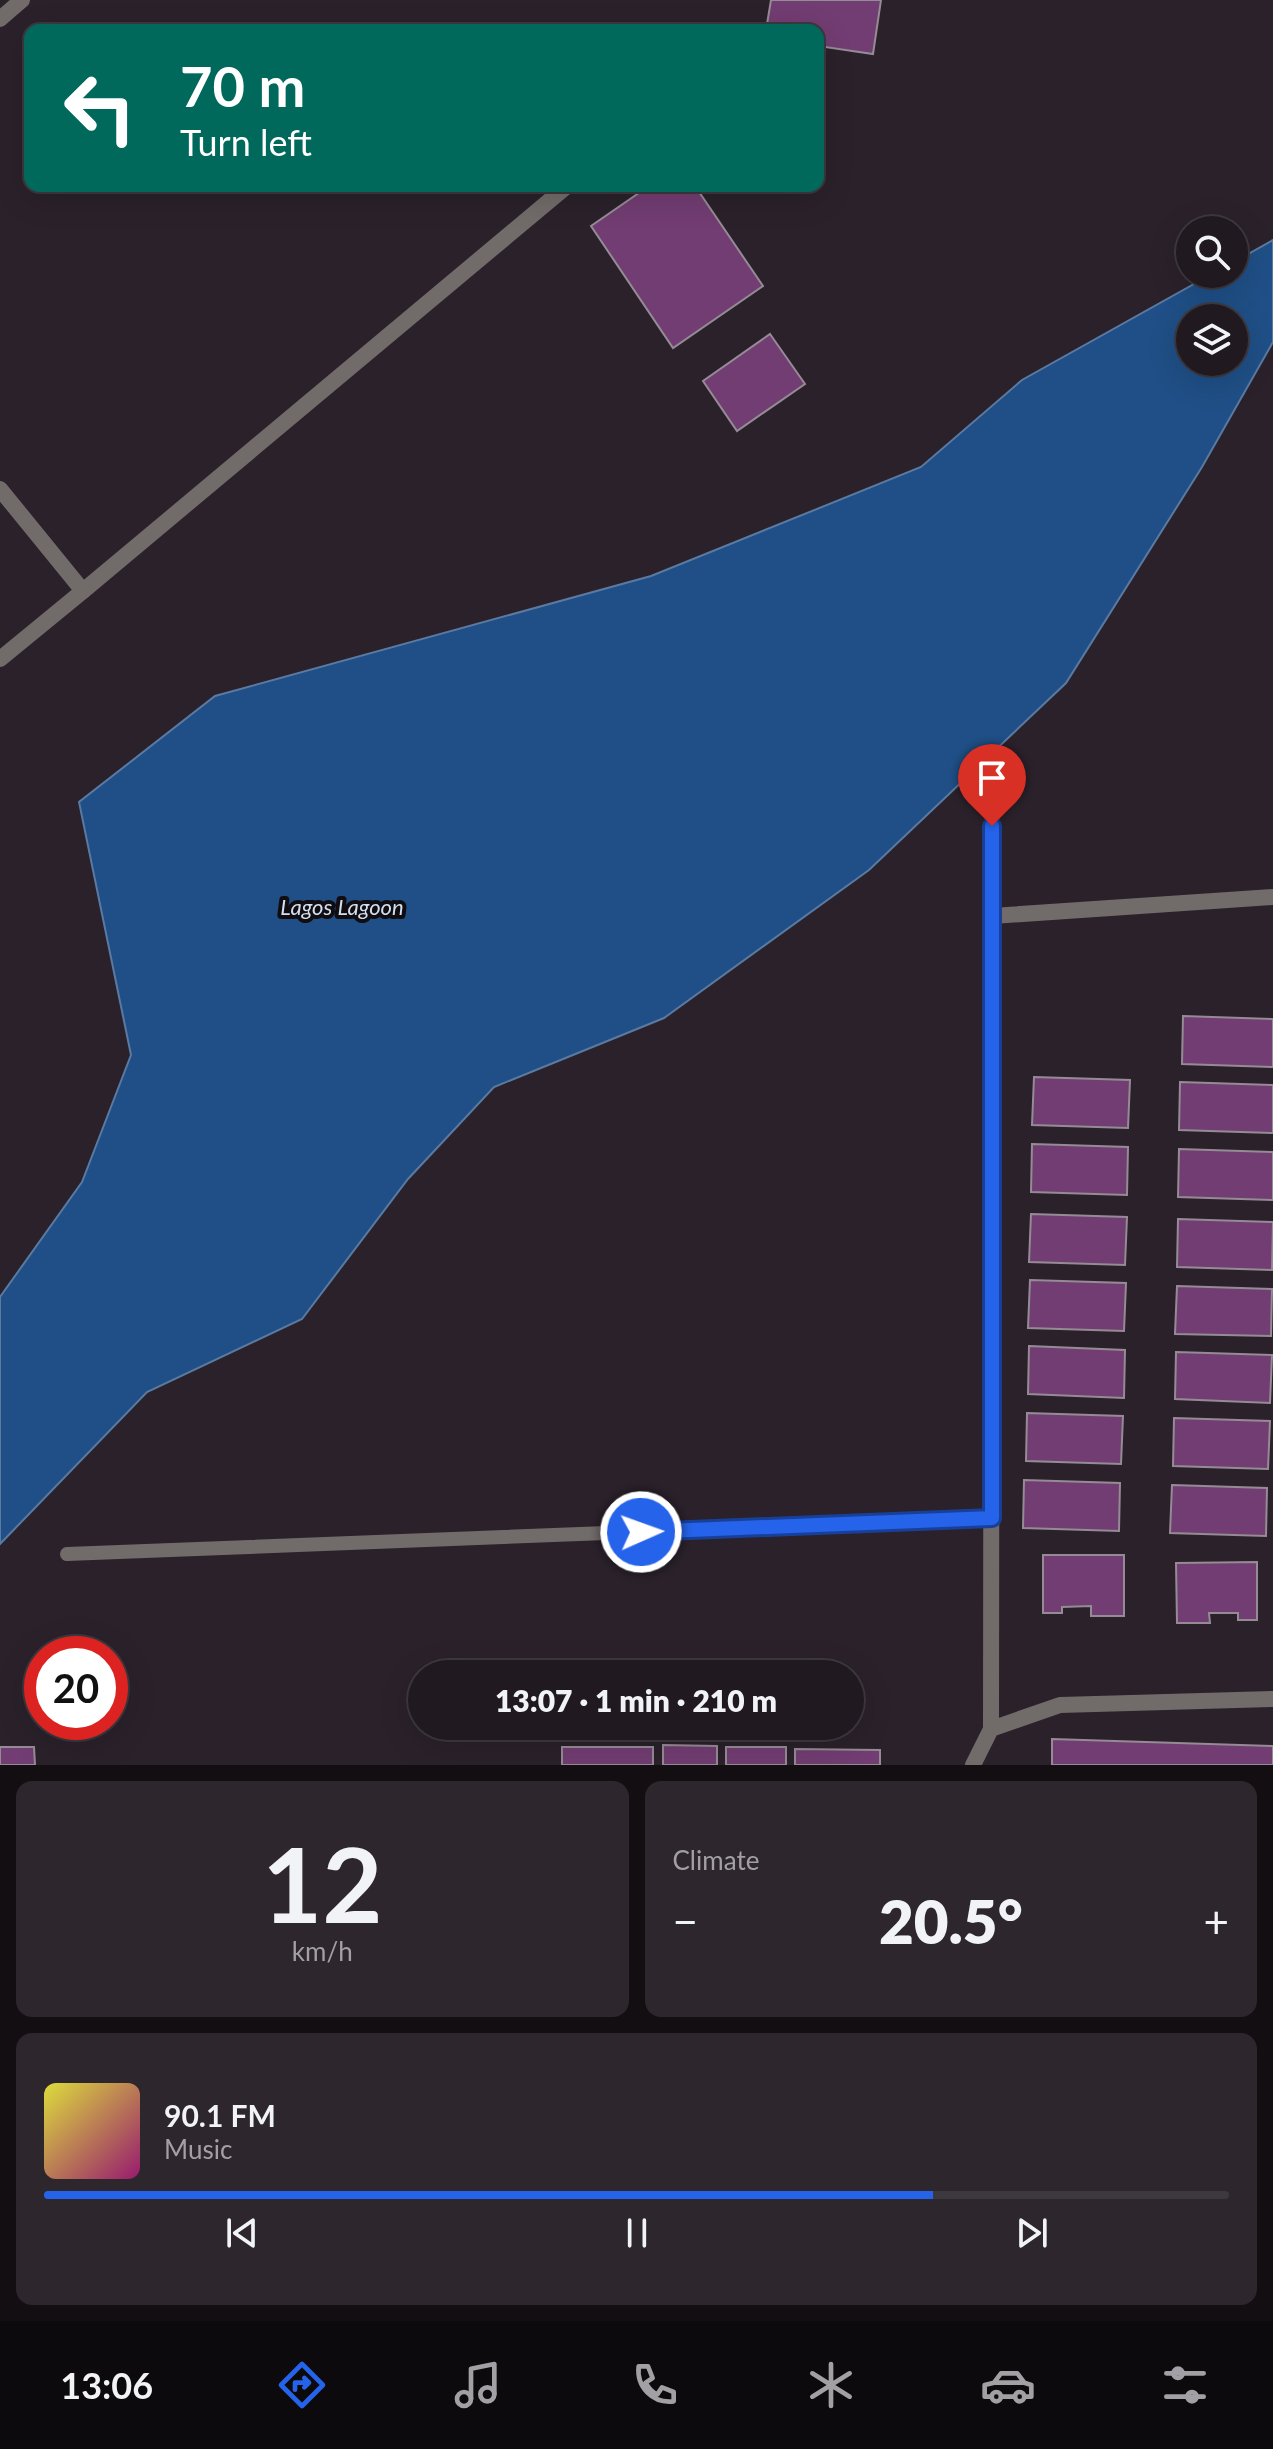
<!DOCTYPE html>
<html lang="en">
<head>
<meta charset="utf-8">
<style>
	body { margin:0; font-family:Lato,sans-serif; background:#2d262d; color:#f1f3f6; height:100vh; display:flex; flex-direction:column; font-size:30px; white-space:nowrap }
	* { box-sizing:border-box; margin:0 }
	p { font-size:26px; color:#a2a0a5 }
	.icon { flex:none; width:44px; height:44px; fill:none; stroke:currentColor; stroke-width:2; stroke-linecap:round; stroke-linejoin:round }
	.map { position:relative; height:1765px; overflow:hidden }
	.drawer { display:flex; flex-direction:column; gap:16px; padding:16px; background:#120e12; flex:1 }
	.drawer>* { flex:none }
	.banner { position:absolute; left:24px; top:24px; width:800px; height:168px; border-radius:16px; box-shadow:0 8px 32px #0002,0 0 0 2px #3d383e; background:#00695c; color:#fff; overflow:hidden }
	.controls { position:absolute; left:1176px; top:216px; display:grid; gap:16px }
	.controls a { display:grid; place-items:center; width:72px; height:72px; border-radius:50%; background:#201920; box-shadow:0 8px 32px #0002,0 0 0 2px #3d383e; font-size:40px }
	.speed { position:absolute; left:24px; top:1636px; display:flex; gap:16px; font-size:40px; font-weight:700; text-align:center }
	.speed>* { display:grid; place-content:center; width:104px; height:104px; border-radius:50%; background:#201920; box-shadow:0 8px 32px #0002,0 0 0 2px #3d383e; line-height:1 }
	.speed .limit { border:12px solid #d22; background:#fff; color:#111 }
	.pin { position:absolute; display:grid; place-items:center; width:68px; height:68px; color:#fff; margin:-82px -34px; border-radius:50% 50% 50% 0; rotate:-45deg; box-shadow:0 0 8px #0007 }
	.pin .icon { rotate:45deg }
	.me { position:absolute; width:88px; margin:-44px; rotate:88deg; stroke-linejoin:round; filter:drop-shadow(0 0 6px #0008) }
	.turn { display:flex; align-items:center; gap:28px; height:168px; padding:0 24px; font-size:36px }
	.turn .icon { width:104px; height:104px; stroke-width:2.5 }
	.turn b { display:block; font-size:56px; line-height:68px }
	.big { font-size:60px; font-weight:800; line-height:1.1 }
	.drawer .card { flex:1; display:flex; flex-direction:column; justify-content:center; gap:12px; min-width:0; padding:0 28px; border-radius:16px; background:#2d262d }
	.drawer .dial { align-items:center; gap:0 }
	.dial b { font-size:104px; line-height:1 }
	.song { display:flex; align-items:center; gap:24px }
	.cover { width:96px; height:96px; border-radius:12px; background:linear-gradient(135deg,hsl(60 70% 55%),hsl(320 70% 35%)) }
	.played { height:8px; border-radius:4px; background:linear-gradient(90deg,#2563eb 75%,#3d383e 75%) }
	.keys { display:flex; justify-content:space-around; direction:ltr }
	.heat { display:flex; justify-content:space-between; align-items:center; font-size:44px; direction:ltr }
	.drawer .tiles { flex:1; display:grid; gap:16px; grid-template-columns:1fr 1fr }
	.card:last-child { grid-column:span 2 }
	.trip { position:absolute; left:408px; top:1660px; width:456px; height:80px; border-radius:40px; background:#201920; box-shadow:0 8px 32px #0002,0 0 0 2px #3d383e; font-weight:800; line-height:80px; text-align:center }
	.tab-bar { display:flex; height:128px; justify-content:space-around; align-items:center; background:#0d0a0d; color:#a2a0a5 }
	.tab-bar .icon { width:56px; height:56px }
	.tab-bar .active { color:#2563eb }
	.tab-bar b { font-size:36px; color:#f1f3f6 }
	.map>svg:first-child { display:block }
	.water { fill:#1f4f86; stroke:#5a7aa2; stroke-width:2; fill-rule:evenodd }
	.building { fill:#723d72; stroke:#958b95; stroke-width:2 }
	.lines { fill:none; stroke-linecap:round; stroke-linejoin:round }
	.lane { stroke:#716b69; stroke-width:14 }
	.street { stroke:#716b69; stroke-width:16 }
	.route-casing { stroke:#184099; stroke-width:20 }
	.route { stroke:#2563eb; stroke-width:14 }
	.labels { text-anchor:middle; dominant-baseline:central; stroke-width:8; stroke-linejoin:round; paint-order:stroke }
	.water-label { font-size:22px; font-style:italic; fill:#d2dff0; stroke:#100c10 }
</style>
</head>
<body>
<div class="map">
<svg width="1273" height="1765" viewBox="0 0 1273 1765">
	<rect width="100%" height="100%" fill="#2a212a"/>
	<path class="water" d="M 1273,240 L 1273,342 L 1202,467 L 1066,683 L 869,870 L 664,1018 L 494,1087 L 408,1179 L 302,1319 L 147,1392 L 0,1544 L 0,1297 L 82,1182 L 131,1055 L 79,802 L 215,696 L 651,576 L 921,467 L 1022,380 L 1212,274 L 1234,274 L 1234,262 ZM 1190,318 L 1234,318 L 1234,362 L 1190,362 Z"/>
	<g class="building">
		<path d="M 771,0 L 881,0 L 873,54 L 818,46 L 818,30 L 766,30 Z"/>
		<path d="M 649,186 L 695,186 L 763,286 L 673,348 L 591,226 Z"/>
		<path d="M 770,334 L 805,384 L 737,431 L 703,381 Z"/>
		<path d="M 1183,1016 L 1273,1019 L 1273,1067 L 1182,1064 Z"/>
		<path d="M 1034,1077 L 1130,1080 L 1128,1128 L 1032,1125 Z"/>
		<path d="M 1180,1082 L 1273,1085 L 1273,1133 L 1179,1130 Z"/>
		<path d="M 1032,1144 L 1128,1147 L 1127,1195 L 1031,1192 Z"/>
		<path d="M 1179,1149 L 1273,1152 L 1273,1200 L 1178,1197 Z"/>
		<path d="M 1031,1214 L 1127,1217 L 1125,1265 L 1029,1262 Z"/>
		<path d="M 1178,1219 L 1273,1222 L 1272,1270 L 1177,1267 Z"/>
		<path d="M 1030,1280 L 1126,1283 L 1124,1331 L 1028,1328 Z"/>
		<path d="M 1177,1286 L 1272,1289 L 1271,1336 L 1175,1334 Z"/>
		<path d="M 1029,1346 L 1125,1350 L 1124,1398 L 1028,1394 Z"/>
		<path d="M 1176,1352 L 1272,1355 L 1270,1403 L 1175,1399 Z"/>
		<path d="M 1027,1413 L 1123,1416 L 1121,1464 L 1026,1461 Z"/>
		<path d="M 1174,1418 L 1270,1421 L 1268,1469 L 1173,1466 Z"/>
		<path d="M 1024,1480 L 1120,1483 L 1119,1531 L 1023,1528 Z"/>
		<path d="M 1172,1485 L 1267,1488 L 1266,1536 L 1170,1533 Z"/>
		<path d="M 1043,1555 L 1124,1555 L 1124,1616 L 1091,1616 L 1091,1606 L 1062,1607 L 1062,1613 L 1043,1613 Z"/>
		<path d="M 1257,1562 L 1257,1620 L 1238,1620 L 1238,1613 L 1209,1613 L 1210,1623 L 1177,1623 L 1176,1563 Z"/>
		<path d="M 1052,1739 L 1273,1746 L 1273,1765 L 1052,1765 Z"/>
		<path d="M 663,1745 L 717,1746 L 717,1765 L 663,1765 Z"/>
		<path d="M 0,1747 L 34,1747 L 35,1765 L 0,1765 Z"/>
		<rect x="562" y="1747" width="91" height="18"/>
		<rect x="726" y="1747" width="60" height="18"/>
		<path d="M 795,1749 L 880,1750 L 880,1765 L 795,1765 Z"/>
	</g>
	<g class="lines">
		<path class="lane" d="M 67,1554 L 992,1518"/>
		<g class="street">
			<path d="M 0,19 L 22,0"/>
			<path d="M 0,489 L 83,591 L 567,186"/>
			<path d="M 0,659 L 83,591"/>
			<path d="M 992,916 L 1273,897"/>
			<path d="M 991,1729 L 992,826"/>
			<path d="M 973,1765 L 991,1729 L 1060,1705 L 1273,1699"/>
		</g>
	</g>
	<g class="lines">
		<defs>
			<path id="route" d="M 641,1532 L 992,1518 L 992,826"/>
		</defs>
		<use href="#route" class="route-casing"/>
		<use href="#route" class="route"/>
	</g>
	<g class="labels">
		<g class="water-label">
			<text x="342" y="906">Lagos Lagoon</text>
		</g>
	</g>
</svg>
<div class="controls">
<a><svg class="icon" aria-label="search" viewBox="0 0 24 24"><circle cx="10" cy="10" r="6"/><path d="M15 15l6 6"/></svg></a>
<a><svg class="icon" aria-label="layers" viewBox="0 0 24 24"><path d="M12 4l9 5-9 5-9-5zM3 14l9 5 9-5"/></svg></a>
</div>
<div class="speed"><div class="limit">20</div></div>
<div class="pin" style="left:992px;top:826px;background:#d93025"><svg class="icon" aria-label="arrive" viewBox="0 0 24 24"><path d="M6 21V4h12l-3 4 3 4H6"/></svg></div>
<svg class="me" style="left:641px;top:1532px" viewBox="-20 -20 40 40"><circle r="17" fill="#2563eb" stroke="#fff" stroke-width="3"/><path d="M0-11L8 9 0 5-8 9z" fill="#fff"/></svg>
<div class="trip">13:07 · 1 min · 210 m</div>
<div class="banner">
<div class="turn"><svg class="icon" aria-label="left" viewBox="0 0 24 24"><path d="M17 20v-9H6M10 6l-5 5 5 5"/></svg><div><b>70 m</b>Turn left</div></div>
</div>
</div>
<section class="drawer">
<div class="tiles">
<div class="card dial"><b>12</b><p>km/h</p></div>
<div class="card"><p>Climate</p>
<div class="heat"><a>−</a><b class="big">20.5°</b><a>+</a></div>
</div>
<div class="card">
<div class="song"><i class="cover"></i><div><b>90.1 FM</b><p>Music</p></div></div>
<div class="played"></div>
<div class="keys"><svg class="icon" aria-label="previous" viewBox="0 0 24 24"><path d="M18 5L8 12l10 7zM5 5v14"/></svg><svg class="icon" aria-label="pause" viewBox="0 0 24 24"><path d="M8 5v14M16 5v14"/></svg><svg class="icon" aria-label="next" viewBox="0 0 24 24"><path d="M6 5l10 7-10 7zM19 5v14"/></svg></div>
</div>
</div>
</section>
<nav class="tab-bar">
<b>13:06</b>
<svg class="icon active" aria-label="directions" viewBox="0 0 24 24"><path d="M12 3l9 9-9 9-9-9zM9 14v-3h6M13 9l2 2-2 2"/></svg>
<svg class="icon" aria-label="music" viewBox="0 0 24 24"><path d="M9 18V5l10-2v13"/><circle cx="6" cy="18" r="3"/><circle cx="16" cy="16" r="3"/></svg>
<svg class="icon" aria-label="phone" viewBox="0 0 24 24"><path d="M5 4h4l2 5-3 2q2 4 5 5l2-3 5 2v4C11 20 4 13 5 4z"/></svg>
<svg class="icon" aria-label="climate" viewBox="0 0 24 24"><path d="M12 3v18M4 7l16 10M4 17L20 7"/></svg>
<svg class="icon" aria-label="car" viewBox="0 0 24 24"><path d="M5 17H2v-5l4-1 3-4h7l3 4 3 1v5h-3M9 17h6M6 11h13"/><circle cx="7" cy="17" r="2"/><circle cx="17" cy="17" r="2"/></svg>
<svg class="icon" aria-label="filters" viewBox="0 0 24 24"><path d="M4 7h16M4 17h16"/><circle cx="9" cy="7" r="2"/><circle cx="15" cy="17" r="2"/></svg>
</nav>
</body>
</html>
